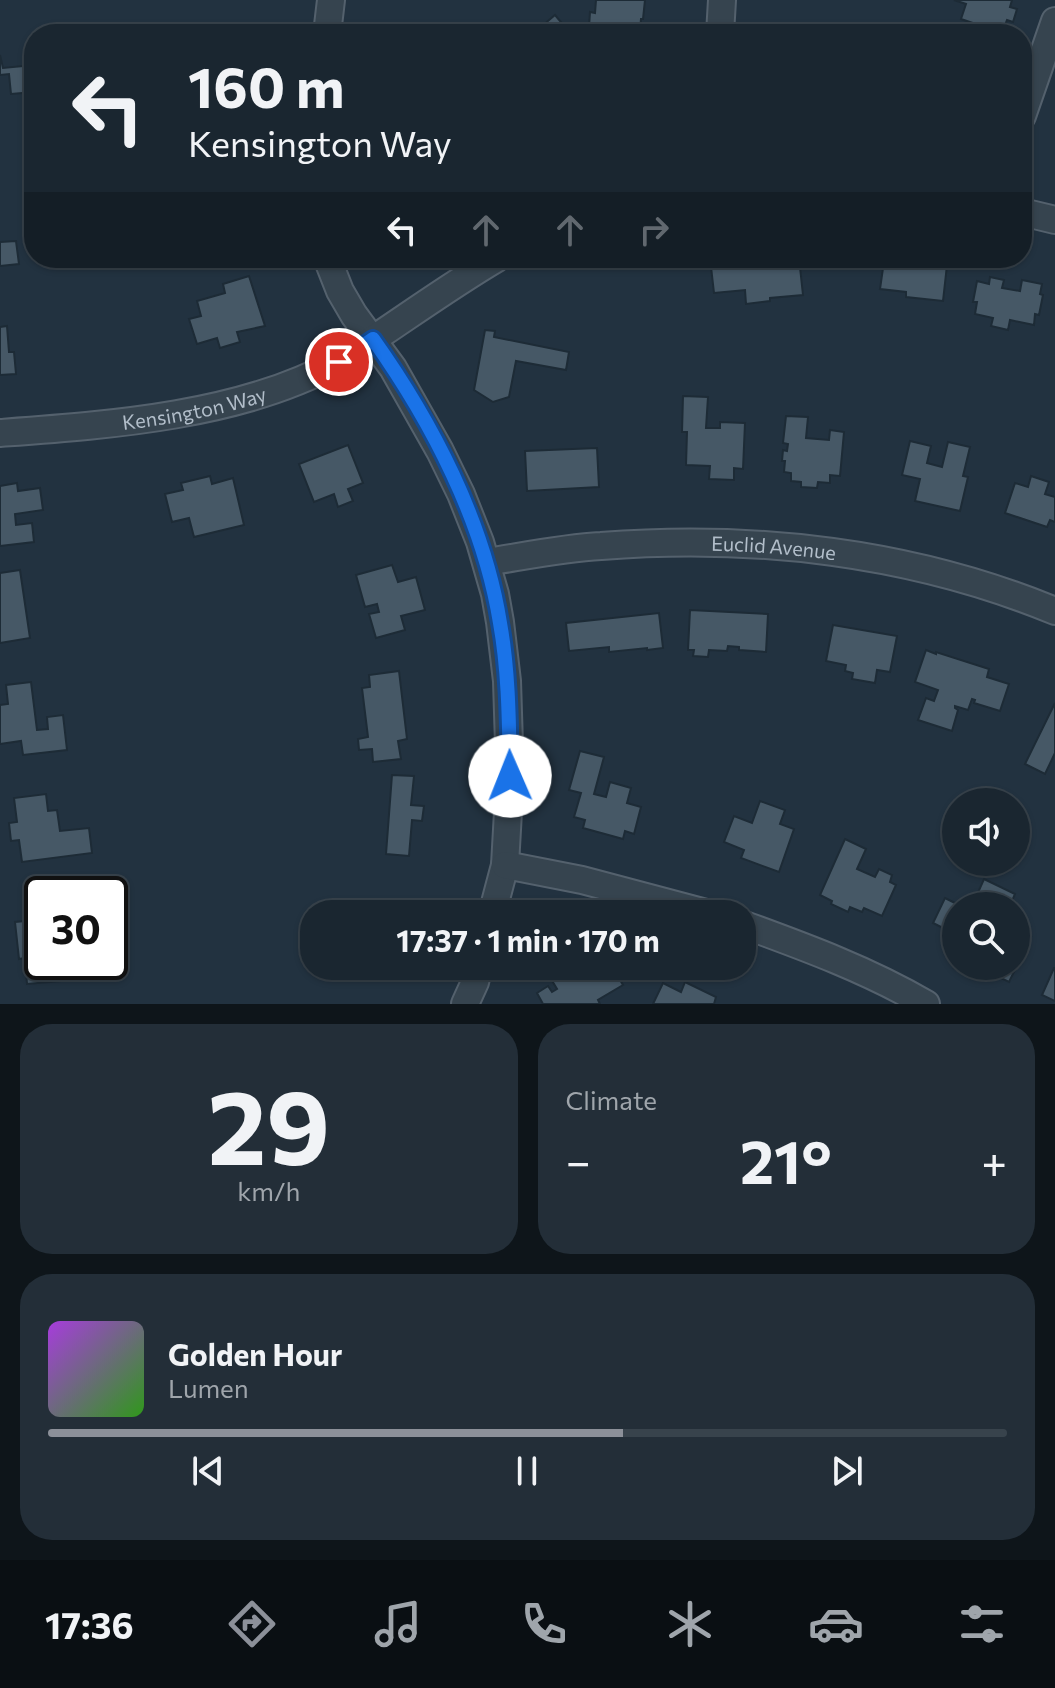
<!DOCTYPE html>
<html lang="en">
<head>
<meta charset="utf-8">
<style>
	body { margin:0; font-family:Commissioner,sans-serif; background:#232e38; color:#f1f3f6; height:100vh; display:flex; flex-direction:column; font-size:30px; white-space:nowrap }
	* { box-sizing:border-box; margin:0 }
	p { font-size:26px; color:#9fa5ab }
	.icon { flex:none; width:44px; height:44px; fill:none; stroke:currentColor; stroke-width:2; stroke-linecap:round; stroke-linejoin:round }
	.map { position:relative; height:1004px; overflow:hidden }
	.panel { display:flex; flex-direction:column; gap:20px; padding:20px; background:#0e151a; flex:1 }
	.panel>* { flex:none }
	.hud { position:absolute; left:24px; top:24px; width:1008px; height:244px; border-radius:32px; box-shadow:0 2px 6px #0004,0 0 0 2px #38434c; background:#1a2630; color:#f1f3f6; overflow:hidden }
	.controls { position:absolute; left:942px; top:788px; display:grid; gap:16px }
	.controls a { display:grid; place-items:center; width:88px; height:88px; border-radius:50%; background:#1a2630; box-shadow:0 2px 6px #0004,0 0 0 2px #38434c; font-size:40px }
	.speed { position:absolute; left:24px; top:876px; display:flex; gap:16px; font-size:40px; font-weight:700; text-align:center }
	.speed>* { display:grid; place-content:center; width:104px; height:104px; border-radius:50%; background:#1a2630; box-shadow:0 2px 6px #0004,0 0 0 2px #38434c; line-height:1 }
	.speed .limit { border:4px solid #111; border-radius:12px; background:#fff; color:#111 }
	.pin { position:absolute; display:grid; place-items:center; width:68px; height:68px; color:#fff; margin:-34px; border:4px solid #fff; border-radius:50%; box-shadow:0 2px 8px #0007 }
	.me { position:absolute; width:88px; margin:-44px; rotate:359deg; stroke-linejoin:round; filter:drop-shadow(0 0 6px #0008) }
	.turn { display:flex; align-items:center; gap:28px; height:168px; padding:0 32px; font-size:36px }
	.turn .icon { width:104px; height:104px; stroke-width:2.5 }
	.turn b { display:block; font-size:56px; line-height:68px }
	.lanes { display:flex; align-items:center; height:76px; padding:0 32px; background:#0003; justify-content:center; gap:40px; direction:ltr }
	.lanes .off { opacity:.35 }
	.big { font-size:60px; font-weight:700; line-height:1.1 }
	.panel .widget { flex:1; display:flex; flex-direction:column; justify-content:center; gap:12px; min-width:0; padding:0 28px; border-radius:32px; background:#232e38 }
	.panel .dial { align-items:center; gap:0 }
	.dial b { font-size:104px; line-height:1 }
	.song { display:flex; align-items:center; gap:24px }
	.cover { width:96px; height:96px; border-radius:12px; background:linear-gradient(135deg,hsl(280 70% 55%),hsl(110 70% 35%)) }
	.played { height:8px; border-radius:4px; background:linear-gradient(90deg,#8c9099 60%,#38434c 60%) }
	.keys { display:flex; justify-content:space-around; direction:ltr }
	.heat { display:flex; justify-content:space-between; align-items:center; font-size:44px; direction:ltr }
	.panel .tiles { flex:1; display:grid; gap:20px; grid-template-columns:1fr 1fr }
	.widget:last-child { grid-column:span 2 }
	.trip { position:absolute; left:300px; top:900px; width:456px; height:80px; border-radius:32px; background:#1a2630; box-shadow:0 2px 6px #0004,0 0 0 2px #38434c; font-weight:700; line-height:80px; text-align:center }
	.dock { display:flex; height:128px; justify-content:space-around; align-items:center; background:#0a0f13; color:#9fa5ab }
	.dock .icon { width:56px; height:56px }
	.dock .current { color:#8c9099 }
	.dock b { font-size:36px; color:#f1f3f6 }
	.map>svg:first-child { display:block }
	.building { fill:#465866; stroke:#1d2b36; stroke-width:2 }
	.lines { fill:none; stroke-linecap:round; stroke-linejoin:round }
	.minor-casing { stroke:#54616d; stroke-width:30 }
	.minor { stroke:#36444f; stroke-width:26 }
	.route-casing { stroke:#114b97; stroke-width:20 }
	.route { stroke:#1a73e8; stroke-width:14 }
	.labels { text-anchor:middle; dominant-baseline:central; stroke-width:8; stroke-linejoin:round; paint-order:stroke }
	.street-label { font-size:20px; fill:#b2beca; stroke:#1b2934 }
</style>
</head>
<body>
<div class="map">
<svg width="1055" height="1004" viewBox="0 0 1055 1004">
	<rect width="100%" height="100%" fill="#223240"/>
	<g class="building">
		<path d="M 596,0 L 645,0 L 643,19 L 641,19 L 640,31 L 589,27 L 590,12 L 595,13 Z"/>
		<path d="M 954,0 L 1012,0 L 1010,7 L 1017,9 L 1013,22 L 1007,20 L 1002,33 L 961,19 L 966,4 Z"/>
		<path d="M 555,15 L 566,28 L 558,34 L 549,34 L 542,26 Z"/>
		<path d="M 0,55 L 3,68 L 34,65 L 34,92 L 11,94 L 9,74 L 0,75 Z"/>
		<path d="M 16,241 L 19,264 L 0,266 L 0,242 Z"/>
		<path d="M 710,258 L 799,258 L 803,295 L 770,298 L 770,301 L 746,304 L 745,290 L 714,293 Z"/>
		<path d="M 884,261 L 906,263 L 906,265 L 931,268 L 932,263 L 947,265 L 943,301 L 906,297 L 906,292 L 880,289 Z"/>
		<path d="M 249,276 L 265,326 L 237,332 L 240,342 L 220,348 L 217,338 L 197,344 L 189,319 L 201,316 L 197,301 L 225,293 L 223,284 Z"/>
		<path d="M 990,277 L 1004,280 L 1002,288 L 1020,291 L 1022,280 L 1042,284 L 1040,294 L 1043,295 L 1039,315 L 1035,314 L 1034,325 L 1010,320 L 1008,330 L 991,326 L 993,318 L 975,314 L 977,302 L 973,302 L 977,281 L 989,284 Z"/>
		<path d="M 7,326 L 9,352 L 14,352 L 16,374 L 0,375 L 0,327 Z"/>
		<path d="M 485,330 L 495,331 L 494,337 L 569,352 L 566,370 L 516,361 L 509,397 L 493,402 L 474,390 Z"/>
		<path d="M 683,396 L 708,397 L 706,428 L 720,428 L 720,422 L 745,423 L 743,469 L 734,468 L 734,480 L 709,479 L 710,466 L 686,465 L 687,432 L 682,432 Z"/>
		<path d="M 786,416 L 808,417 L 806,438 L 829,440 L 830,430 L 844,432 L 840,476 L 830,475 L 830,483 L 818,482 L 817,488 L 801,487 L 801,482 L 791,481 L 791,473 L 784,472 L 785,461 L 782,461 L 783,450 L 787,451 L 788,444 L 783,443 Z"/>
		<path d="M 910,441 L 931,446 L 927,463 L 942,467 L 948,442 L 970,447 L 963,476 L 968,477 L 960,511 L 915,501 L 920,479 L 902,475 Z"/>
		<path d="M 348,445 L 363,483 L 348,489 L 353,501 L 338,507 L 334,494 L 314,502 L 299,464 Z"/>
		<path d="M 597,448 L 599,487 L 527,491 L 525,451 Z"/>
		<path d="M 210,476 L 212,484 L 233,478 L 244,525 L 194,537 L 189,518 L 172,522 L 165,494 L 183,490 L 181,483 Z"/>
		<path d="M 1031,476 L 1049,482 L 1045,494 L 1055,497 L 1055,522 L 1050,520 L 1047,527 L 1005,513 L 1015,483 L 1028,487 Z"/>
		<path d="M 17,483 L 18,491 L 40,488 L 43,510 L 15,514 L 16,525 L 32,523 L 34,542 L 0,546 L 0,486 Z"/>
		<path d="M 392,565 L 398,582 L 416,577 L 425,610 L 401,616 L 405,630 L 376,638 L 369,614 L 379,612 L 377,604 L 365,607 L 356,575 Z"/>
		<path d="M 20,570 L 30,638 L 0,643 L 0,573 Z"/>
		<path d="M 690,610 L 768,614 L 766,652 L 739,650 L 739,647 L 728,646 L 727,651 L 709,650 L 708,657 L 693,656 L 694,650 L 688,650 Z"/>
		<path d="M 659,613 L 663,648 L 647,650 L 647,648 L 609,652 L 609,647 L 569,651 L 566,623 Z"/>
		<path d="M 833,625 L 897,636 L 890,672 L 877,670 L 875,683 L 852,679 L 853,673 L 845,671 L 846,665 L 826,661 Z"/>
		<path d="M 926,650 L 936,654 L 936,652 L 989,669 L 987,677 L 1009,684 L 1000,711 L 974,703 L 975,700 L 972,699 L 968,710 L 955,706 L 955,708 L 958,710 L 952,731 L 918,720 L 926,698 L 934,701 L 938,690 L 915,682 Z"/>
		<path d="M 399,671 L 407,739 L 398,741 L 401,759 L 373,762 L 372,749 L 359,750 L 358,739 L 368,737 L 362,688 L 370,687 L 369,675 Z"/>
		<path d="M 31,682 L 37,730 L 48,729 L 47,717 L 63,715 L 67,750 L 23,755 L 21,741 L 0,744 L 0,705 L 8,704 L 6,685 Z"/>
		<path d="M 1055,703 L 1055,753 L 1045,774 L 1025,764 Z"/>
		<path d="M 580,751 L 604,757 L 594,794 L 606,797 L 610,782 L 631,788 L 627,803 L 641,807 L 634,834 L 625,831 L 623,839 L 583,828 L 585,820 L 574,817 L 581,793 L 569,790 Z"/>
		<path d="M 392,775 L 414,776 L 411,805 L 424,806 L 422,821 L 412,820 L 409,856 L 386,854 Z"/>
		<path d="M 46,794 L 48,811 L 57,810 L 60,831 L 89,828 L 92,853 L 22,862 L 19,840 L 11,841 L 9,823 L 17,822 L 14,798 Z"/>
		<path d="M 760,801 L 785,810 L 780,824 L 794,829 L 779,872 L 741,858 L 744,850 L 724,842 L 734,816 L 752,823 Z"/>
		<path d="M 845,839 L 866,849 L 857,869 L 875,877 L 879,869 L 892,875 L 890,882 L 896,885 L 882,916 L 864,908 L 862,912 L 850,907 L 848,912 L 831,904 L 832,901 L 820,895 Z"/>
		<path d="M 984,879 L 1015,894 L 1010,906 L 972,906 Z"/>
		<path d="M 945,898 L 961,906 L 956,906 L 956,953 L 948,949 L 955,934 L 933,923 Z"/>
		<path d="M 42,904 L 42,962 L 58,962 L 60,981 L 27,984 L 25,958 L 19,959 L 15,922 L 24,921 L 23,905 Z"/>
		<path d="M 377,904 L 402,910 L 401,914 L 375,914 Z"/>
		<path d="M 1016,930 L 1031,937 L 1009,982 L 978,967 L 973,978 L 954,968 L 956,964 L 956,966 L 1016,966 Z"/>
		<path d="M 348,966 L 388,966 L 385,978 L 348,968 Z"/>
		<path d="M 562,966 L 612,966 L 623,985 L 598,1000 L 600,1004 L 543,1004 L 537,993 L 548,986 L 552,992 L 557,989 L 548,974 Z"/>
		<path d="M 1054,968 L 1055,968 L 1055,1001 L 1042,995 Z"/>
		<path d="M 685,982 L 716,997 L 714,1004 L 653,1004 L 663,983 L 681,992 Z"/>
	</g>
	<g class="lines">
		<defs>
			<g id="minor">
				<path d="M 327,34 L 331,0"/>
				<path d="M 720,34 L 722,0"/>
				<path d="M 1022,116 L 1055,21"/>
				<path d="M 1022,212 L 1055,220"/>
				<path d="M 327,258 L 340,291 L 354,315 L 393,368 L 440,451 L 461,494 L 480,542 L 495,594 L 500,622 L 507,681 L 510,776 L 505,865 L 492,914"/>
				<path id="s1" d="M 0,433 C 109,425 241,416 338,362 C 354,353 369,342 384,332 C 421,307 458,281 497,258"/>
				<path id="s2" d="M 487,562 C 525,556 563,548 601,546 C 755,534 912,552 1055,611"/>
				<path d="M 505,865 L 582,880 L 710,914"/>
				<path d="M 742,924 C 805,947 868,970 926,1004"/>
				<path d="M 465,1004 L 475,982 L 479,966"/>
			</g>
		</defs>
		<use href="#minor" class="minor-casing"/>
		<use href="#minor" class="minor"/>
	</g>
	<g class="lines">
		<defs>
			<path id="route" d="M 339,362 L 373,339 C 432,422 484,522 500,623 C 509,673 509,725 510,776"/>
		</defs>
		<use href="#route" class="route-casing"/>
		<use href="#route" class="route"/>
	</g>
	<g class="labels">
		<g class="street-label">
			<text stroke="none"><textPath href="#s1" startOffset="196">Kensington Way</textPath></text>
			<text stroke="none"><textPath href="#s2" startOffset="288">Euclid Avenue</textPath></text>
		</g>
	</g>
</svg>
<div class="controls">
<a><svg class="icon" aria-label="sound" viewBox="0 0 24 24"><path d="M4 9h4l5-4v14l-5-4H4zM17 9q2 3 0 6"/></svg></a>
<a><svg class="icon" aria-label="search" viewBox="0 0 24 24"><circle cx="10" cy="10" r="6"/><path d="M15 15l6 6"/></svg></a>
</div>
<div class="speed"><div class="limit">30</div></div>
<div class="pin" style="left:339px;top:362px;background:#d93025"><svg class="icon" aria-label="arrive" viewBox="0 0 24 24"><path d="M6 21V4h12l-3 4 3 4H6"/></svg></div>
<svg class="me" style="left:510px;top:776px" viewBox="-20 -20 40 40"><circle r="19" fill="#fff"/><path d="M0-13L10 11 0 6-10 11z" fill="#1a73e8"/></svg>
<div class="trip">17:37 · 1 min · 170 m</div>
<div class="hud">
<div class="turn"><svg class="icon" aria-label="left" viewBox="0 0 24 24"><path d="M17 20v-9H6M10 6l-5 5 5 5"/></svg><div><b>160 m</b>Kensington Way</div></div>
<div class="lanes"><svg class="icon" aria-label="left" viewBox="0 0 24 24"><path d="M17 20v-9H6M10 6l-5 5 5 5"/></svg><svg class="icon off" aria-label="ahead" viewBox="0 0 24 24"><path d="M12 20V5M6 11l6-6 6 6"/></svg><svg class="icon off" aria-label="ahead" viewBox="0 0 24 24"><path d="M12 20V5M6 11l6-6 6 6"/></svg><svg class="icon off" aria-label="right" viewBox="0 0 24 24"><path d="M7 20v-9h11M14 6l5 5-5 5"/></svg></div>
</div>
</div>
<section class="panel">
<div class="tiles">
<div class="widget dial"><b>29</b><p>km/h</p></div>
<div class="widget"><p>Climate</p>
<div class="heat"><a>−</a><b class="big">21°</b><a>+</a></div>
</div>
<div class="widget">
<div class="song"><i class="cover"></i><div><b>Golden Hour</b><p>Lumen</p></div></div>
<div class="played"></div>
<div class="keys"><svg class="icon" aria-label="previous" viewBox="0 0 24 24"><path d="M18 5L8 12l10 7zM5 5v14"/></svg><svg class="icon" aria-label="pause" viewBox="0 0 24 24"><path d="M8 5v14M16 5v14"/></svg><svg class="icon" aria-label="next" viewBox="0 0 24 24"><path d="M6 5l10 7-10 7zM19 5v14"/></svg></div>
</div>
</div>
</section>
<nav class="dock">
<b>17:36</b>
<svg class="icon current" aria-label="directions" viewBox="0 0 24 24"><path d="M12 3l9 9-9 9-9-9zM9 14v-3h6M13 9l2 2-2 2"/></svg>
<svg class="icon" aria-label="music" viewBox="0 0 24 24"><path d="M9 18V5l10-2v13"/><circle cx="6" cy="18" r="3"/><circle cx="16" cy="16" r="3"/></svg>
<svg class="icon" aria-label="phone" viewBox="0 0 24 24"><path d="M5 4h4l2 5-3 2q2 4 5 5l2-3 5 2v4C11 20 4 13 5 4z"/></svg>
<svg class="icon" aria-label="climate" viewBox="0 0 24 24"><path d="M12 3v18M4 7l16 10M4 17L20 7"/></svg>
<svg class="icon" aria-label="car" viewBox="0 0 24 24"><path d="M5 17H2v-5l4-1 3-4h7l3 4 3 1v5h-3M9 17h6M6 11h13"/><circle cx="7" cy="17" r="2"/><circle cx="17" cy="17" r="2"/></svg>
<svg class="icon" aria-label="filters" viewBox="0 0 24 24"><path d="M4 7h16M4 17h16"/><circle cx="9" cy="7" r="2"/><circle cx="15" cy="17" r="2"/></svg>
</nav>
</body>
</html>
